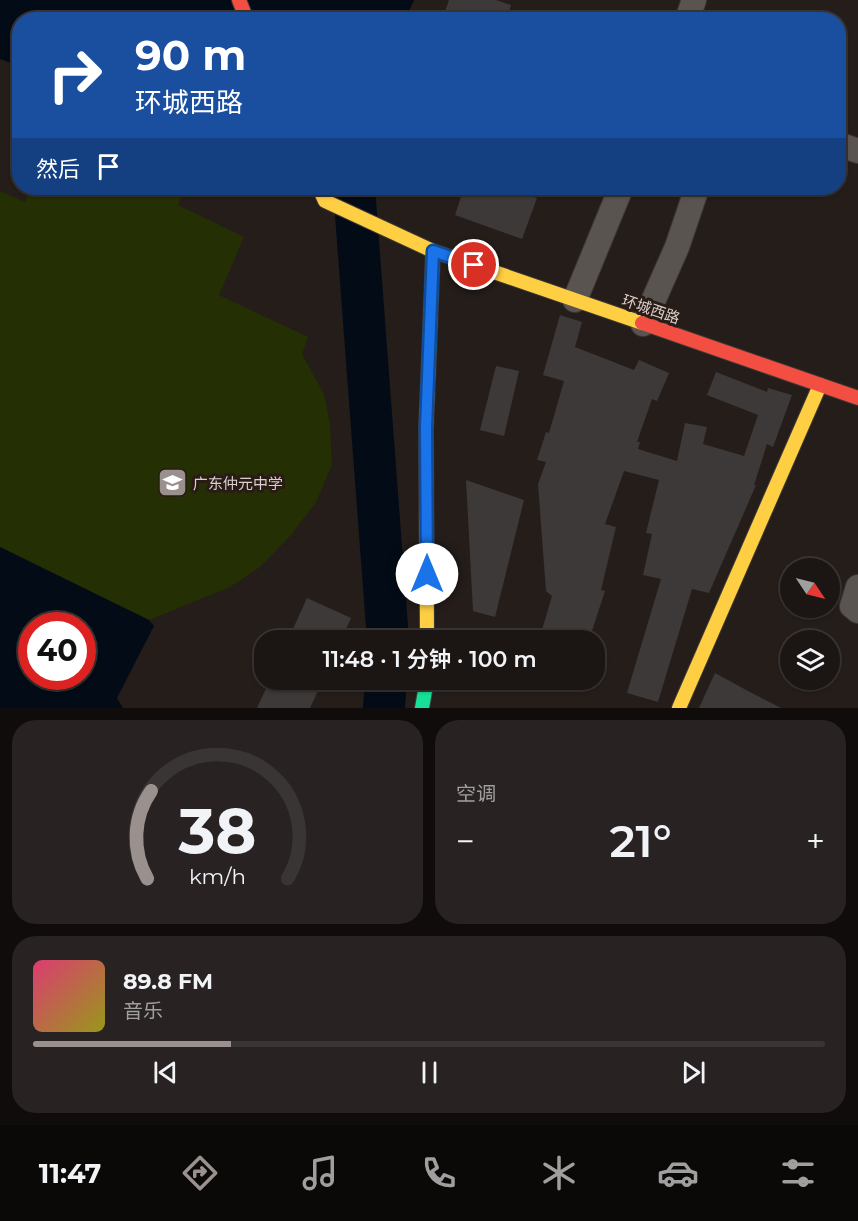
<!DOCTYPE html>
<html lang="zh">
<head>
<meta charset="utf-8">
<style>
	body { margin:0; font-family:Montserrat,"Noto Sans SC",sans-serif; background:#282322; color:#f1f3f6; height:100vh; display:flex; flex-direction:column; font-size:22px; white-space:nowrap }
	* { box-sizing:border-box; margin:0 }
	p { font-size:20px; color:#a09fa0 }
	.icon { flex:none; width:33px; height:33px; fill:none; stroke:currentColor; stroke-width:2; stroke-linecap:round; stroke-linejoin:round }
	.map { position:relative; height:708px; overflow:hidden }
	.panel { display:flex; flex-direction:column; gap:12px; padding:12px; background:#0f0c0b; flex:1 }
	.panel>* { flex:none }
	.banner { position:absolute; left:12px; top:12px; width:834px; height:183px; border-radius:24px; box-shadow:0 2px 4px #0004,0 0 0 2px #393534; background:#1a4fa0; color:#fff; overflow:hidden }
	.needle { width:39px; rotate:125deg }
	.tools { position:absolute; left:780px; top:558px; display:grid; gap:12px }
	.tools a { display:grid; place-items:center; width:60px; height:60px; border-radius:50%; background:#1b1614; box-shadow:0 2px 4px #0004,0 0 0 2px #393534; font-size:30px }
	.speed { position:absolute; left:18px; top:612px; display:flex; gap:12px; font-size:30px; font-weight:700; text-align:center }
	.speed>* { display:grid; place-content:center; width:78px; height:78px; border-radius:50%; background:#1b1614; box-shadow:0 2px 4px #0004,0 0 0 2px #393534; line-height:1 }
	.speed .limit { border:9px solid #d22; background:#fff; color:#111 }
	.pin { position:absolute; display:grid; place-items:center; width:51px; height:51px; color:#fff; margin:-26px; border:3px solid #fff; border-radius:50%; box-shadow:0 2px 6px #0007 }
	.me { position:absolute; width:66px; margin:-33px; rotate:0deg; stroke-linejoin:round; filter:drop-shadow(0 0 4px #0008) }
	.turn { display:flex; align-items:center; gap:21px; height:126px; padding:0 24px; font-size:27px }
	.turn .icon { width:78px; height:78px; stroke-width:2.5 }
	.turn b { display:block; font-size:42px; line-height:51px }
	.then { display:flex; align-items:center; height:57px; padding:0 24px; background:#0003; gap:12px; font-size:22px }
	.big { font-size:45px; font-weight:600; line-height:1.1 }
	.panel .tile { flex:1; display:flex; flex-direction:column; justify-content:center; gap:9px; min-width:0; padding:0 21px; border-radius:24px; background:#282322 }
	.panel .dial { align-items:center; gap:0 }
	.dial svg { height:156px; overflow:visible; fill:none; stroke:#393534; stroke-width:7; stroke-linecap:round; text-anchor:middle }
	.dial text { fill:#f1f3f6; stroke:none }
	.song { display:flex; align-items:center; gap:18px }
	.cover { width:72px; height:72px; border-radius:9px; background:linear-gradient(135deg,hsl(340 70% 55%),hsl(60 70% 35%)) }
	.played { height:6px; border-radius:3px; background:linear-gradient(90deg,#9a918e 25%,#393534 25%) }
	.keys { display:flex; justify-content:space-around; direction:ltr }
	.heat { display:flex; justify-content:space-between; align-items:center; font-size:33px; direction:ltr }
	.panel .tiles { flex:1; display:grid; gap:12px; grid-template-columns:1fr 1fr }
	.tile:last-child { grid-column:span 2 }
	.trip { position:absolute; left:254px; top:630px; width:351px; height:60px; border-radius:24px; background:#1b1614; box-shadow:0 2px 4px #0004,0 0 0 2px #393534; font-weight:600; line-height:60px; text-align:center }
	.menu { display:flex; height:96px; justify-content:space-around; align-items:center; background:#0b0908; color:#a09fa0 }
	.menu .icon { width:42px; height:42px }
	.menu .selected { color:#9a918e }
	.menu b { font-size:27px; color:#f1f3f6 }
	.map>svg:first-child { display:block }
	.green { fill:#252f04 }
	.water { fill:#030c16; fill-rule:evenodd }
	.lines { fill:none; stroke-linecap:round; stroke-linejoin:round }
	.river { stroke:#030c16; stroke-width:42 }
	.building { fill:#3e3939 }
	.street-casing { stroke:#3e3836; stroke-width:26 }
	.fast-casing { stroke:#3e3836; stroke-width:16 }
	.slow-casing { stroke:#3e3836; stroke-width:16 }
	.jam-casing { stroke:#3e3836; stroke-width:16 }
	.street { stroke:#5a5450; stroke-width:24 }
	.fast { stroke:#16e098; stroke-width:14 }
	.slow { stroke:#ffcf43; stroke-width:14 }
	.jam { stroke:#f24e42; stroke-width:14 }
	.route-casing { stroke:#114b97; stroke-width:15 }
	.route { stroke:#1a73e8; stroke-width:10 }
	.labels { text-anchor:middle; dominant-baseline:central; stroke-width:6; stroke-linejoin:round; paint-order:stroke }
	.street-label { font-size:15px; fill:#dad0cc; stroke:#291b15 }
	.poi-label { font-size:15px; fill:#dad0cc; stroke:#291b15; text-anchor:start }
</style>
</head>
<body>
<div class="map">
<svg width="858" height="708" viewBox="0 0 858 708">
	<rect width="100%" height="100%" fill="#241d1a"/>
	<path class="green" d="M 31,188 L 185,188 L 178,205 L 244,237 L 219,295 L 308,337 L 302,354 L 324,394 L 330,424 L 332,465 L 316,502 L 291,535 L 260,567 L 230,587 L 149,620 L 0,547 L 0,191 L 25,202 Z"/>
	<g class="water">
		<path d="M 0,0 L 414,0 L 405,20 L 20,20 L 19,66 L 0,59 Z"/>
		<path d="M 0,547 L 149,620 L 154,626 L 117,698 L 123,708 L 0,708 ZM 32,626 L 82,626 L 82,676 L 32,676 Z"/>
	</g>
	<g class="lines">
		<g class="river">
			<path d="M 354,188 L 388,640"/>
			<path d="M 384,708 L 386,680"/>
		</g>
	</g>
	<g class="building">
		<path d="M 449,0 L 496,0 L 511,5 L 507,20 L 442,20 Z"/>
		<path d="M 464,188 L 507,188 L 537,198 L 522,239 L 455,215 Z"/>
		<path d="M 560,315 L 582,322 L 575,347 L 634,370 L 639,360 L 669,373 L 657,401 L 652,399 L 637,442 L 640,442 L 638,449 L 677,461 L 685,423 L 707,427 L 703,444 L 744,456 L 758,415 L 707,395 L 716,372 L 767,392 L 768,388 L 792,395 L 773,447 L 767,444 L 754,485 L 756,485 L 709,593 L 692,589 L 658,702 L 627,693 L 661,579 L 643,575 L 652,534 L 646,533 L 659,480 L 624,471 L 605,524 L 616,527 L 601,590 L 605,591 L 589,640 L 539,640 L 552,596 L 546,591 L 538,484 L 546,462 L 537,460 L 546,432 L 549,433 L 564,381 L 543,375 Z"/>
		<path d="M 496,366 L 519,371 L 504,436 L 480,430 Z"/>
		<path d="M 466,480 L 524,500 L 495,617 L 473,611 Z"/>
		<path d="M 307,598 L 351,618 L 341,640 L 288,640 Z"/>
		<path d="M 715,673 L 748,691 L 781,708 L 699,708 Z"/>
		<path d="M 270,680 L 323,680 L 310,708 L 257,708 Z"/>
	</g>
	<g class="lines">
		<defs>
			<g id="street">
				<path d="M 687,20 L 694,0"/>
				<path d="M 838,144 L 858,151"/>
				<path d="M 575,300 L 621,188"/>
				<path d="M 643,324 L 677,247 L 697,188"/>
				<path d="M 858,587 L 852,606 L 858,611"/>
			</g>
			<g id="fast">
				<path d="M 429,357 L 433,251"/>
				<path d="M 422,708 L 427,680"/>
			</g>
			<g id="slow">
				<path d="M 319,188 L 325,201 L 433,251 L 642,323"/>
				<path d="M 427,640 L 426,428 L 429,357"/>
				<path d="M 679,708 L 820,385"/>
			</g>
			<g id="jam">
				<path d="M 239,0 L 247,20"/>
				<path d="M 642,323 L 858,398"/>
			</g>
		</defs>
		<use href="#street" class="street-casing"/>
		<use href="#fast" class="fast-casing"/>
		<use href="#slow" class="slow-casing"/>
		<use href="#jam" class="jam-casing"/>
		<use href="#street" class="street"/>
		<use href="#fast" class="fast"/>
		<use href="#slow" class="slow"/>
		<use href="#jam" class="jam"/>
	</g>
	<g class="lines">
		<defs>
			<path id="route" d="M 427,574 L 426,428 L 433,251 L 474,265"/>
		</defs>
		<use href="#route" class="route-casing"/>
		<use href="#route" class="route"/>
	</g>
	<defs>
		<symbol id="school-square" viewBox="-11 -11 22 22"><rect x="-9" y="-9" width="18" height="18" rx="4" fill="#9a918e" stroke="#291b15"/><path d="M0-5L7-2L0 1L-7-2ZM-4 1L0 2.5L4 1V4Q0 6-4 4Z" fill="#fff"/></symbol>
	</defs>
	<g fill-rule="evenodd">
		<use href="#school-square" x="156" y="466" width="33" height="33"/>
	</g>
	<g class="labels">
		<g class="street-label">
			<text transform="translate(651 309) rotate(19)">环城西路</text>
		</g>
		<g class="poi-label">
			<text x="193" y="483">广东仲元中学</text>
		</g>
	</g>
</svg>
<div class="tools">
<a><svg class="needle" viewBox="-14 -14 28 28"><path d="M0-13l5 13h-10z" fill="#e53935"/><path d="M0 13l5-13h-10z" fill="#a09fa0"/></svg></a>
<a><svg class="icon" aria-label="layers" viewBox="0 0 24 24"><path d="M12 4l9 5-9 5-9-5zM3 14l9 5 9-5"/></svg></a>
</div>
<div class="speed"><div class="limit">40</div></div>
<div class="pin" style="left:474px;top:265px;background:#d93025"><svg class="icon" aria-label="arrive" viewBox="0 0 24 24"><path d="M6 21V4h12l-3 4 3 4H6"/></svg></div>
<svg class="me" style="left:427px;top:574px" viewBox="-20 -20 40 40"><circle r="19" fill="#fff"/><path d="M0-13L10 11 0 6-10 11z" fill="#1a73e8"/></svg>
<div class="trip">11:48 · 1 分钟 · 100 m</div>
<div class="banner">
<div class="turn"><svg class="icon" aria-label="right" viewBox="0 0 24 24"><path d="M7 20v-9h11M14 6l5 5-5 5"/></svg><div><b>90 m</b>环城西路</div></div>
<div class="then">然后<svg class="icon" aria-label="arrive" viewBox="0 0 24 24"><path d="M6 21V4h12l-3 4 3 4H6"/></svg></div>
</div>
</div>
<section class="panel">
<div class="tiles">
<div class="tile dial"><svg viewBox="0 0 100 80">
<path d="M14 69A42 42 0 1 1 86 69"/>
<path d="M14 69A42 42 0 0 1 16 24" stroke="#9a918e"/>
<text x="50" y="56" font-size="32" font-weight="700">38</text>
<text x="50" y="72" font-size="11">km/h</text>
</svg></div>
<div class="tile"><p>空调</p>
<div class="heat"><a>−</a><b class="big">21°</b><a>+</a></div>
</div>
<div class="tile">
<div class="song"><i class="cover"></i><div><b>89.8 FM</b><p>音乐</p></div></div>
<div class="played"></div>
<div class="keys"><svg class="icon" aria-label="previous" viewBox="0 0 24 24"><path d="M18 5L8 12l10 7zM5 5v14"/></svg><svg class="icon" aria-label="pause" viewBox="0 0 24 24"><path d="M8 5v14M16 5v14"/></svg><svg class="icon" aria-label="next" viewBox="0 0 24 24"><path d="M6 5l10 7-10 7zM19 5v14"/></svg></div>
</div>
</div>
</section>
<nav class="menu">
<b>11:47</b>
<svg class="icon selected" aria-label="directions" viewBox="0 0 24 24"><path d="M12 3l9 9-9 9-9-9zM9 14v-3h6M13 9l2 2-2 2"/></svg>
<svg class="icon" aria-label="music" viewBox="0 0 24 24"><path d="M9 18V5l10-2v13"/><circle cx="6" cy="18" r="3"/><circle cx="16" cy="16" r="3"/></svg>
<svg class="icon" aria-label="phone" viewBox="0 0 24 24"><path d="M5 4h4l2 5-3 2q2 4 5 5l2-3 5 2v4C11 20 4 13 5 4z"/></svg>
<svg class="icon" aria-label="climate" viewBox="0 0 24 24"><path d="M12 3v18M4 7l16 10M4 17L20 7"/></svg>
<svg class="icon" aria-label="car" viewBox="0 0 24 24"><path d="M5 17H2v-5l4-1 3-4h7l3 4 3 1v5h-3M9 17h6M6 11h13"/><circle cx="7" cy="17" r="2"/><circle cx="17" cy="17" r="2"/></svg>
<svg class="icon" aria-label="filters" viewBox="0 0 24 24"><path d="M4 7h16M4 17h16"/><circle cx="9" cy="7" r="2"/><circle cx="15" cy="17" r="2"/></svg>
</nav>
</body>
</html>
